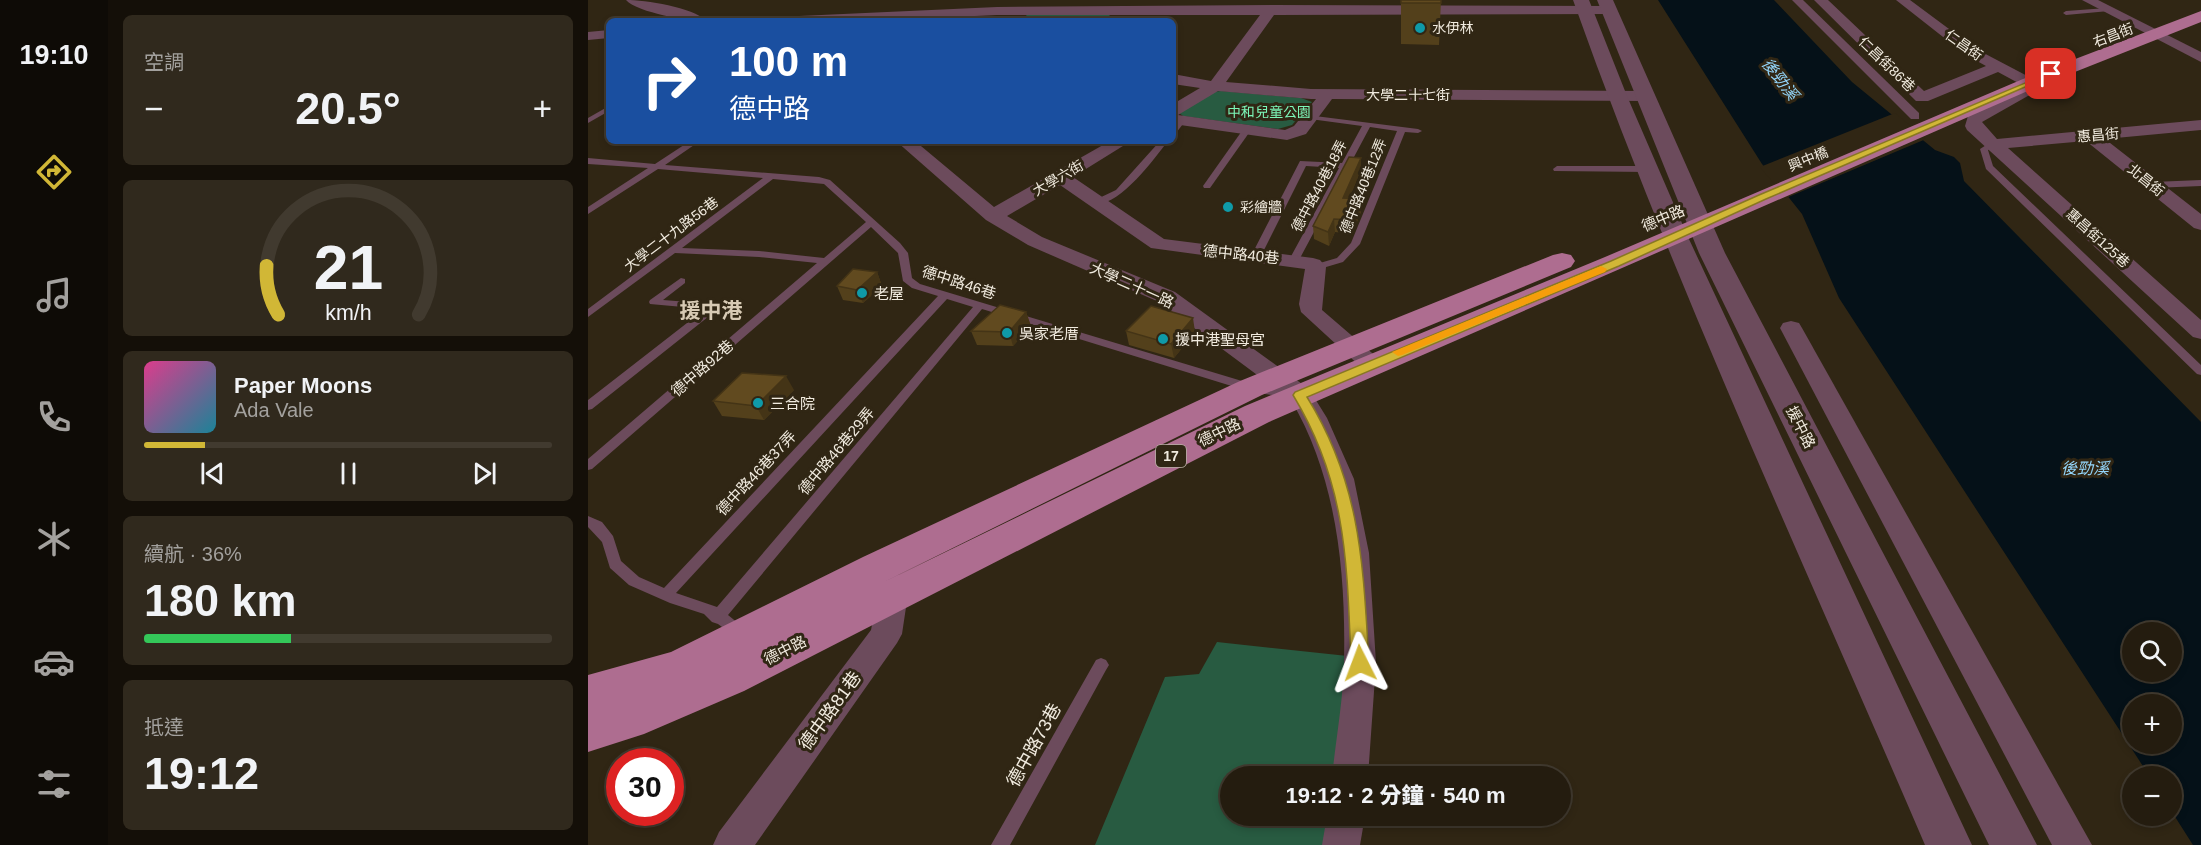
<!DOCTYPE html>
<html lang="zh-TW">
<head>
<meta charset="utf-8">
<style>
	body { margin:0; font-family:Arial,"Noto Sans TC",sans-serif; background:#30291d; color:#f1f3f6; height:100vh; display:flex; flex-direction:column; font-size:22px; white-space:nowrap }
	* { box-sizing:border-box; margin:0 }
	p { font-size:20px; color:#a3a19e }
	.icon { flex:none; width:33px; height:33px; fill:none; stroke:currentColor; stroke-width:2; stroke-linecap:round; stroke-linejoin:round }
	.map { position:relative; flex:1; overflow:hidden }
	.panel { display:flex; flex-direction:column; gap:15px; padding:15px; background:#140f08; width:480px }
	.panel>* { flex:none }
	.guide { position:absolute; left:18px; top:18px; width:570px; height:126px; border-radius:9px; box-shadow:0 3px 9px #0003,0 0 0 2px #413a2f; background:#1a4fa0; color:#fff; overflow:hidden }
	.fabs { position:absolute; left:1534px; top:622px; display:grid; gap:12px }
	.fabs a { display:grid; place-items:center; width:60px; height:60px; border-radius:50%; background:#241c0f; box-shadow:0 3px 9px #0003,0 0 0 2px #413a2f; font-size:30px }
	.speed { position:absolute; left:18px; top:748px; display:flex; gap:12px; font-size:30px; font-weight:700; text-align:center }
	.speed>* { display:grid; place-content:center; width:78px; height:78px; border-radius:50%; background:#241c0f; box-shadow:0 3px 9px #0003,0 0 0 2px #413a2f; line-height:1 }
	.speed .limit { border:9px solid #d22; background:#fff; color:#111 }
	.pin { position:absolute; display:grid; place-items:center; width:51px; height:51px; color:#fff; margin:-26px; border-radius:12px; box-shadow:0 3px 9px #0006 }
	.me { position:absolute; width:66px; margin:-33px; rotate:357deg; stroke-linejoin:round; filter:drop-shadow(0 0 4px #0008) }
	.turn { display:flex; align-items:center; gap:21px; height:126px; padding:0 24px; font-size:27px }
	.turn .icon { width:78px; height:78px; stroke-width:2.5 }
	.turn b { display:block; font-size:42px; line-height:51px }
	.big { font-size:45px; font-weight:800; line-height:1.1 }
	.panel .card { flex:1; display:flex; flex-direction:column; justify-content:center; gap:9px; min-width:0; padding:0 21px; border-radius:9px; background:#30291d }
	.panel .dial { align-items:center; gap:0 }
	.dial svg { height:156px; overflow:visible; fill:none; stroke:#413a2f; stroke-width:7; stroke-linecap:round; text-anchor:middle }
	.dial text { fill:#f1f3f6; stroke:none }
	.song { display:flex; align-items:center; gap:18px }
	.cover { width:72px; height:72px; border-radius:9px; background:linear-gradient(135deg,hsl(330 70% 55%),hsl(190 70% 35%)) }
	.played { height:6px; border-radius:3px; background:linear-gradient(90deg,#d1b736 15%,#413a2f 15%) }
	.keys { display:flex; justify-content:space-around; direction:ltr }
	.heat { display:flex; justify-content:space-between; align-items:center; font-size:33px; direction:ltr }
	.charge { height:9px; border-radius:4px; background:linear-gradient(90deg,#34c759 36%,#413a2f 0) }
	.trip { position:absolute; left:632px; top:766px; width:351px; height:60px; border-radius:30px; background:#241c0f; box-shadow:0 3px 9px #0003,0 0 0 2px #413a2f; font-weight:800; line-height:60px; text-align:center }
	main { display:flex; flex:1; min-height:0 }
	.tab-bar { display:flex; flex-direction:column; width:108px; justify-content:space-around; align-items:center; background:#0e0b06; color:#a3a19e }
	.tab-bar .icon { width:42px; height:42px }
	.tab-bar .on { color:#d1b736 }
	.tab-bar b { font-size:27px; color:#f1f3f6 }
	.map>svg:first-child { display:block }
	.green { fill:#285b41 }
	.water { fill:#051118; fill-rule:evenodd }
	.pier { fill:#302614 }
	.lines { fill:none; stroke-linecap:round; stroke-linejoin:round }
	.service { fill:#6c4b5c; fill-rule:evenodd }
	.pedestrian { fill:#6c4b5c; fill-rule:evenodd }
	.minor { fill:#6c4b5c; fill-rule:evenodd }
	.tertiary { fill:#6c4b5c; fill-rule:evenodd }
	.primary { fill:#ae6d90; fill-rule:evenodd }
	.wall { fill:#53401b }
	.shaded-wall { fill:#443416 }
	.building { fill:#614a1f; stroke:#443416; stroke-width:1.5 }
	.route { fill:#d1b736; stroke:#887723; stroke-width:1.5 }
	.slow { fill:#f59e0b }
	.culture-dot { fill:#0f9aa8; stroke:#302614; stroke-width:2 }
	.labels { text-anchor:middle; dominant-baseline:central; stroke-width:6; stroke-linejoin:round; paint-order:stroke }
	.far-poi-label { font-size:14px; fill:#f1ebdf; stroke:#302614; text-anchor:start }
	.far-street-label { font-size:14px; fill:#f1ebdf; stroke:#302614 }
	.far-park-label { font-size:14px; fill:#7cf6b8; stroke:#302614 }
	.shield { fill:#302614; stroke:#b7b0a2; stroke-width:1.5 }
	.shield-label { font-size:14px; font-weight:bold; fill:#f1ebdf }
	.street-label { font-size:15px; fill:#f1ebdf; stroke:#302614 }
	.poi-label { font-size:15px; fill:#f1ebdf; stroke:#302614; text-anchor:start }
	.water-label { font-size:16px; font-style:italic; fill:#93d5fa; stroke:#302614 }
	.near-street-label { font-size:18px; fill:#f1ebdf; stroke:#302614 }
	.district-label { font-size:21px; font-weight:bold; fill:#d7cab4; stroke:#302614 }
</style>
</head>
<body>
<main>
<nav class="tab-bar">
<b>19:10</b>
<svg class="icon on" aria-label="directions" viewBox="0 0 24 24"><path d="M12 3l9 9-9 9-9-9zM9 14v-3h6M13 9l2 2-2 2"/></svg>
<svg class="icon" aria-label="music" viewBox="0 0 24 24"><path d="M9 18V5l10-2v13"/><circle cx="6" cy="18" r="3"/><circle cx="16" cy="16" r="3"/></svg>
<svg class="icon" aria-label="phone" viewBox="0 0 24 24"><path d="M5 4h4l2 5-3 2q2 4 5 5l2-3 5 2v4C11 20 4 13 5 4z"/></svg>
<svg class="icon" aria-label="climate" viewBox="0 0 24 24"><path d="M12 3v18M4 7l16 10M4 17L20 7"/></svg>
<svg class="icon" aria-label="car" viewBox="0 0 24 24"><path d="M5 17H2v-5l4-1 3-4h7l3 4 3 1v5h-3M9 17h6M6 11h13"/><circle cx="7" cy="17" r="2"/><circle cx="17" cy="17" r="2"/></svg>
<svg class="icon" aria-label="filters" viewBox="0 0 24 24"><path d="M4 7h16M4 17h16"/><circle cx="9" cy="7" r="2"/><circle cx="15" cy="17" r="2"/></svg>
</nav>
<section class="panel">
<div class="card"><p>空調</p>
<div class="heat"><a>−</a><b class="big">20.5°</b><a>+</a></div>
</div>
<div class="card dial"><svg viewBox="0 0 100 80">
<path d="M14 69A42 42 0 1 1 86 69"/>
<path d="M14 69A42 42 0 0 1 8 44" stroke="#d1b736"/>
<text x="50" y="56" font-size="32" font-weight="700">21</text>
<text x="50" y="72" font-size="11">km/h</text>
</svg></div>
<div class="card">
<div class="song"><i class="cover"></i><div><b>Paper Moons</b><p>Ada Vale</p></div></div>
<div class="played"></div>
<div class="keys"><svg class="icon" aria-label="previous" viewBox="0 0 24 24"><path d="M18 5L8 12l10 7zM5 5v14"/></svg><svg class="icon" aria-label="pause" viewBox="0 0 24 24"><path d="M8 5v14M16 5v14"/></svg><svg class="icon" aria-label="next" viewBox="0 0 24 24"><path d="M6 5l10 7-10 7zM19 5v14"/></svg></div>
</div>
<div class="card"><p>續航 · 36%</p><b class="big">180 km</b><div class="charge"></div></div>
<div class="card"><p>抵達</p><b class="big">19:12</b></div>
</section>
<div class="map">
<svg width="1613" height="845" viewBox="0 0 1613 845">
	<rect width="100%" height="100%" fill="#302614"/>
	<g class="green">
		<path d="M 519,14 L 522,15 L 516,21 L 440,21 L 435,18 L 439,15 Z"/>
		<path d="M 633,91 L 713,98 L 724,102 L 704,125 L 690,129 L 595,116 L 591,113 L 624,92 Z"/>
		<path d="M 629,642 L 769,657 L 756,777 L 642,777 L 642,816 L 749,816 L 744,845 L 507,845 L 577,677 L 611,674 Z"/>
	</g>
	<path class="water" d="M 1070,0 L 1186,0 L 1264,82 L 1347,150 L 1366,157 L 1372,163 L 1376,181 L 1613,422 L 1613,845 L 1605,845 L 1584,812 L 1584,777 L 1562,777 L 1251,298 L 1214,214 L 1174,164 ZM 1545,633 L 1584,633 L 1584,672 L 1545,672 ZM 1545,705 L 1584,705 L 1584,744 L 1545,744 Z"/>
	<path class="pier" d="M 1307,113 L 1338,139 L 1198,198 L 1172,167 Z"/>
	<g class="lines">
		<g class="service">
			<path d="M 1519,8 L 1521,9 L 1521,11 L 1478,15 L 1475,13 L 1478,11 Z"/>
			<path d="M 21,106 L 21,111 L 0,123 L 0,118 Z"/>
			<path d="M 719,115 L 830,129 L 834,131 L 830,133 L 817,132 L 772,244 L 755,262 L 728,270 L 723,267 L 725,265 L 749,258 L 763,243 L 809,131 L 782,127 L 711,260 L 706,263 L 701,260 L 751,168 L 718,166 L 673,256 L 668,259 L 665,258 L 663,256 L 712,161 L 754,163 L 774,126 L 722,119 L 718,117 Z"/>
			<path d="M 591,118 L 598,120 L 588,133 L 585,133 L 585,126 Z"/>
			<path d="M 656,128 L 663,130 L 622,188 L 616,188 L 615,186 Z"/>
			<path d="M 102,141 L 112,141 L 77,165 L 231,177 L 242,180 L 312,243 L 320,253 L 324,278 L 332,284 L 664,384 L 706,390 L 712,394 L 706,398 L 663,392 L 394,309 L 140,615 L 156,628 L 158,632 L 156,636 L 151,638 L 146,636 L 130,624 L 124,622 L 116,614 L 82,603 L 41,585 L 22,568 L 14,542 L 0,527 L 0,516 L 14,522 L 25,536 L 33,561 L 51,577 L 76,588 L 350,296 L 324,288 L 315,281 L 310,253 L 283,227 L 4,469 L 0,470 L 0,459 L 229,263 L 171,257 L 87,253 L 0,317 L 0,309 L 175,178 L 70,169 L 0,214 L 0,207 L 60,168 L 0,164 L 0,158 L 67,164 ZM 185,179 L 236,184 L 278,222 L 236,258 L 171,251 L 94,248 ZM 359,299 L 385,307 L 129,607 L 88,593 Z"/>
			<path d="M 572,141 L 580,141 C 566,159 532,206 507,204 L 507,200 L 528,190 Z"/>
			<path d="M 1403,142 L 1410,144 L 1400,150 L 1405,166 L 1613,365 L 1613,375 L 1609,374 L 1398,169 L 1392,149 Z"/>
			<path d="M 969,166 L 1059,166 L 1063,169 L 1059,172 L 966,171 L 965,169 Z"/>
			<path d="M 1613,180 L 1613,186 L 1565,188 L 1561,185 L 1565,182 Z"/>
			<path d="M 93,278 L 97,279 L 97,283 L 75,300 L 126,304 L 131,307 L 130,309 L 4,409 L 0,410 L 0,400 L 117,309 L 62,304 L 61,302 L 62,300 Z"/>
			<path d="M 513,658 L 518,660 L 521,665 L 518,670 L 422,845 L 403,845 L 508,660 Z"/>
		</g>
		<path class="pedestrian" d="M 1204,0 L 1215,0 L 1331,113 L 1331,119 L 1323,119 Z"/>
		<g class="minor">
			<path d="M 38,0 C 57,0 105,7 118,21 C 101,21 50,13 38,0 Z"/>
			<path d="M 1226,0 L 1240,0 L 1336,91 L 1398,66 L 1378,55 L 1308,0 L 1322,0 L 1388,49 L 1447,80 L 1450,83 L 1447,92 L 1394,122 L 1409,139 L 1613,120 L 1613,130 L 1517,139 L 1613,214 L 1613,230 L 1606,228 L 1498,141 L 1420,148 L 1613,320 L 1613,339 L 1605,337 L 1379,130 L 1377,126 L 1380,116 L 1434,85 L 1410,72 L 1340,101 L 1328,101 Z"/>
			<path d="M 1494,0 L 1510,0 L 1613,52 L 1613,62 Z"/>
			<path d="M 683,5 L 1022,6 L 1029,10 L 1022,14 L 686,15 L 638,82 L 723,89 L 1056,91 L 1064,96 L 1056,101 L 744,99 L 718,134 L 699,140 L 585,124 L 585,104 L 612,88 L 585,84 L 585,74 L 623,81 L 672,15 L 409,15 L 278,21 L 182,21 L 189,17 L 409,7 ZM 630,91 L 723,99 L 728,99 L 706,126 L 697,130 L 590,115 Z"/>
			<path d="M 21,30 L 21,38 L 0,40 L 0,32 Z"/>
			<path d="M 308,141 L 327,141 L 406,207 L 522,141 L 543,141 L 485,177 L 576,239 L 725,258 L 732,260 L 738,267 L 734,310 L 791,359 L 795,364 L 791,369 L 783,371 L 775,369 L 713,312 L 711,304 L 717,269 L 563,248 L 472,185 L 419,216 L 454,237 L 587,292 L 721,389 L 739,418 L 766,479 L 781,553 L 788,663 L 780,777 L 744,777 C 748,739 755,701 756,663 C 758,573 749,478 703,400 L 571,302 L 440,245 L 398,220 Z"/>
			<path d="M 1203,321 L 1211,323 L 1214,328 L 1504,845 L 1464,845 L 1192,328 L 1195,323 Z"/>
			<path d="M 299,572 L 310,575 L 320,594 L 314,634 L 309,643 L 167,845 L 125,845 L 131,832 L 283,630 L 290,595 L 284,584 L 288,575 Z"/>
			<path d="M 739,816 L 777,816 L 772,845 L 734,845 Z"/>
		</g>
		<g class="tertiary">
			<path d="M 985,0 L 1001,0 L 1039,96 L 1100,237 L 1384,845 L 1337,845 C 1217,565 1087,287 985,0 Z"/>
			<path d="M 1009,0 L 1025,0 L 1137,253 L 1449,845 L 1401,845 L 1111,253 Z"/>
		</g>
		<path class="primary" d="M 1613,11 L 1613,22 L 1449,87 L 681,422 L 156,691 L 56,734 L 0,752 L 0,675 L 83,652 L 275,557 L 652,381 L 965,255 L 974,253 L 983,255 L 987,261 L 983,267 L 674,395 L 296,582 L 657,406 L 1017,257 L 1435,79 Z"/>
	</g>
	<g class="wall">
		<path d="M 813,0 L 853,0 L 851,45 L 813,44 Z"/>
		<path d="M 399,141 L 419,141 L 407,146 Z"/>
		<path d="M 773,170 L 761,198 L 773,199 L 773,212 L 764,234 L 747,232 L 741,246 L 726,239 L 725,226 Z"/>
		<path d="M 289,272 L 294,286 L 275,303 L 255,300 L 249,286 Z"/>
		<path d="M 438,312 L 443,326 L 425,346 L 389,345 L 383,331 Z"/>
		<path d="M 538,331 L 607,332 L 586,358 L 541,345 Z"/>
		<path d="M 206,390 L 176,420 L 134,416 L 125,401 Z"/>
	</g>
	<g class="shaded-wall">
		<path d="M 405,141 L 419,141 L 407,146 Z"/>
		<path d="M 773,158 L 773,170 L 756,211 L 755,198 Z"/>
		<path d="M 773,199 L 773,212 L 764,234 L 764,220 Z"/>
		<path d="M 746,219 L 747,232 L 741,246 L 740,232 Z"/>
		<path d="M 289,272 L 294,286 L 275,303 L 269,290 Z"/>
		<path d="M 438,312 L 443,326 L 425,346 L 421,332 Z"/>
		<path d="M 605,318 L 607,332 L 586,358 L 583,344 Z"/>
		<path d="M 198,376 L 206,390 L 176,420 L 168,406 Z"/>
	</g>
	<g class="building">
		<rect x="813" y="0" width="40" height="3"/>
		<path d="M 761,157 L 773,158 L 755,198 L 773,199 L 764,220 L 746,219 L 740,232 L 725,226 Z"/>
		<path d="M 265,269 L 289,272 L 269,290 L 249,286 Z"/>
		<path d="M 412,305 L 438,312 L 421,332 L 383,331 Z"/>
		<path d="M 563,306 L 605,318 L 583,344 L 538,331 Z"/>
		<path d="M 154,373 L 198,376 L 168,406 L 125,401 Z"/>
	</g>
	<path class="route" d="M 1461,73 L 1467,74 L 1178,199 L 1031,266 L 719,397 C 773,484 775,564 781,663 L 778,668 L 772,670 L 766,668 L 763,663 C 759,563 759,484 705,395 L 707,392 L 1023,261 L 1171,195 Z"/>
	<path class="slow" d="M 1013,266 L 1019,269 L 1017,272 L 814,355 L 810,356 L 804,352 Z"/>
	<g class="culture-dot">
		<circle cx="832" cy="28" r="6"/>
		<circle cx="640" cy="207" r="6"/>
		<circle cx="274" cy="293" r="6"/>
		<circle cx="419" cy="333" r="6"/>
		<circle cx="575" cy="339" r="6"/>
		<circle cx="170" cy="403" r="6"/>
	</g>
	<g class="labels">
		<g class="far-poi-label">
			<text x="844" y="28">水伊林</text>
			<text x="652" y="207">彩繪牆</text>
		</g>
		<g class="far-street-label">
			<text transform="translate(1525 35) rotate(-21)">右昌街</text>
			<text transform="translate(1376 45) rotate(35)">仁昌街</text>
			<text transform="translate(1299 64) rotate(44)">仁昌街86巷</text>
			<text x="820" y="95">大學二十七街</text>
			<text transform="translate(1510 135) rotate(-5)">惠昌街</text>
			<text transform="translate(1220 159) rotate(-22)">興中橋</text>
			<text transform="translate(470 178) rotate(-30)">大學六街</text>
			<text transform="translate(1558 180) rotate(39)">北昌街</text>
			<text transform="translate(731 186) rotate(-62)">德中路40巷18弄</text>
			<text transform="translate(775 186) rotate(-68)">德中路40巷12弄</text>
			<text transform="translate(83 234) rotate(-37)">大學二十九路56巷</text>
			<text transform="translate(1510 238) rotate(42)">惠昌街125巷</text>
		</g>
		<g class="far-park-label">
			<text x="681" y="112">中和兒童公園</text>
		</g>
		<rect class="shield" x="568" y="445" width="30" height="22" rx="4.5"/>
		<g class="shield-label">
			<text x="583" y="456">17</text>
		</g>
		<g class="street-label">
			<text transform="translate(1075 218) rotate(-23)">德中路</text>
			<text transform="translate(653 254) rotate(6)">德中路40巷</text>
			<text transform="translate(371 282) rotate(18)">德中路46巷</text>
			<text transform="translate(544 285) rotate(24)">大學二十一路</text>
			<text transform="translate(114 368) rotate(-41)">德中路92巷</text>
			<text transform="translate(1213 427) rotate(63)">援中路</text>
			<text transform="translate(631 432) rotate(-26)">德中路</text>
			<text transform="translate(248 451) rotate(-50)">德中路46巷29弄</text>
			<text transform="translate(168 473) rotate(-47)">德中路46巷37弄</text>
			<text transform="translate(197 650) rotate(-27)">德中路</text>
		</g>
		<g class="poi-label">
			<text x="286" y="293">老屋</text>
			<text x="431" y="333">吳家老厝</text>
			<text x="587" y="339">援中港聖母宮</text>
			<text x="182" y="403">三合院</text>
		</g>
		<g class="water-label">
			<text transform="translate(1192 79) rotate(52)">後勁溪</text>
			<text x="1497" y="468">後勁溪</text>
		</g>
		<g class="near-street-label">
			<text transform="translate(242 711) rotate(-54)">德中路81巷</text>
			<text transform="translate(446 745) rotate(-61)">德中路73巷</text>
		</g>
		<g class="district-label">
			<text x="123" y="310">援中港</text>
		</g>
	</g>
</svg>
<div class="fabs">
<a><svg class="icon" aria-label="search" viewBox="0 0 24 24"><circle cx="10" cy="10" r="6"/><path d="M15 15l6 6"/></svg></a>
<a>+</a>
<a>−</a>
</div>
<div class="speed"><div class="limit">30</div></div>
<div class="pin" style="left:1463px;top:74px;background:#d93025"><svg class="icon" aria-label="arrive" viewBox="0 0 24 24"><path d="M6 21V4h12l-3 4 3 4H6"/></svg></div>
<svg class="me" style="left:772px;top:663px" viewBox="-20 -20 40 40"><path d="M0-17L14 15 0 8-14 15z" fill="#d1b736" stroke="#fff" stroke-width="4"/></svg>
<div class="trip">19:12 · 2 分鐘 · 540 m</div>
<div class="guide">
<div class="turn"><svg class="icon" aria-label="right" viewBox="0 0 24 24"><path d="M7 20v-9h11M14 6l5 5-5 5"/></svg><div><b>100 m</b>德中路</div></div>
</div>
</div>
</main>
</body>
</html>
